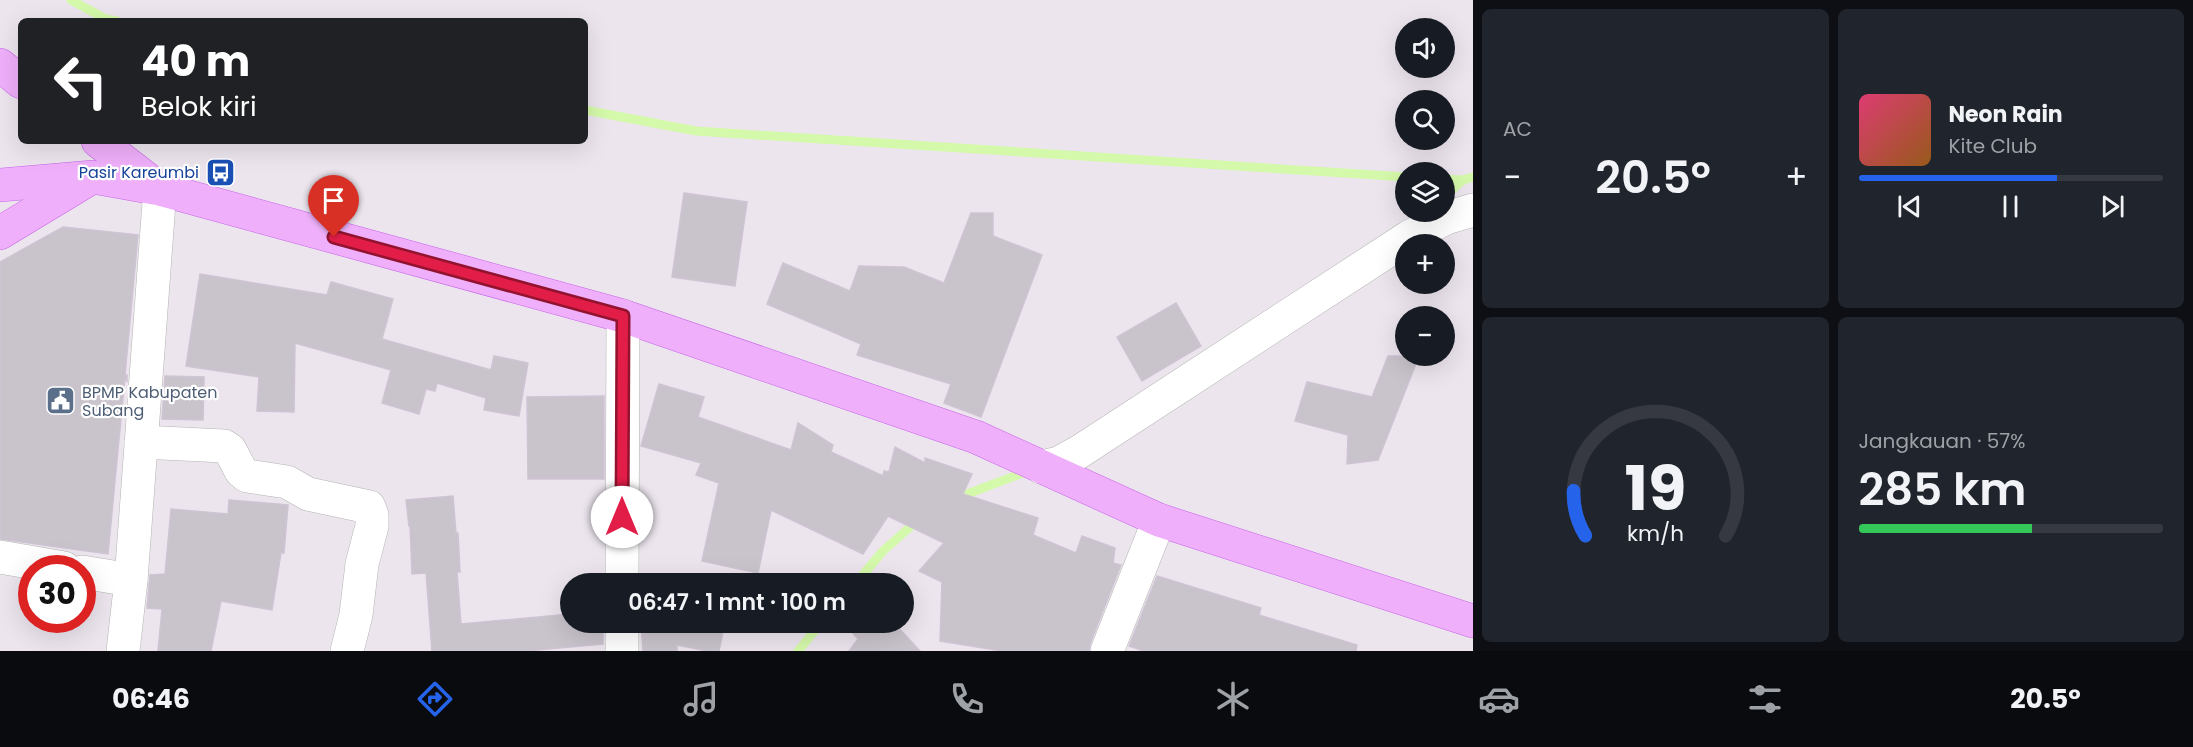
<!DOCTYPE html>
<html lang="id">
<head>
<meta charset="utf-8">
<style>
	body { margin:0; font-family:Poppins,sans-serif; background:#20242c; color:#f1f3f6; height:100vh; display:flex; flex-direction:column; font-size:22px; white-space:nowrap }
	* { box-sizing:border-box; margin:0 }
	p { font-size:20px; color:#9ea1a6 }
	.icon { flex:none; width:33px; height:33px; fill:none; stroke:currentColor; stroke-width:2; stroke-linecap:round; stroke-linejoin:round }
	.map { position:relative; flex:1; overflow:hidden }
	.sheet { display:flex; flex-direction:column; gap:9px; padding:9px; background:#0d0f14; width:720px }
	.sheet>* { flex:none }
	.top-card { position:absolute; left:18px; top:18px; width:570px; height:126px; border-radius:9px; box-shadow:0 6px 24px #0002; background:#202124; color:#fff; overflow:hidden }
	.buttons { position:absolute; left:1395px; top:18px; display:grid; gap:12px }
	.buttons a { display:grid; place-items:center; width:60px; height:60px; border-radius:50%; background:#171b24; box-shadow:0 6px 24px #0002; font-size:30px }
	.speed { position:absolute; left:18px; top:555px; display:flex; gap:12px; font-size:30px; font-weight:700; text-align:center }
	.speed>* { display:grid; place-content:center; width:78px; height:78px; border-radius:50%; background:#171b24; box-shadow:0 6px 24px #0002; line-height:1 }
	.speed .limit { border:9px solid #d22; background:#fff; color:#111 }
	.pin { position:absolute; display:grid; place-items:center; width:51px; height:51px; color:#fff; margin:-62px -26px; border-radius:50% 50% 50% 0; rotate:-45deg; box-shadow:0 0 6px #0007 }
	.pin .icon { rotate:45deg }
	.me { position:absolute; width:66px; margin:-33px; rotate:0deg; stroke-linejoin:round; filter:drop-shadow(0 0 4px #0008) }
	.turn { display:flex; align-items:center; gap:21px; height:126px; padding:0 24px; font-size:27px }
	.turn .icon { width:78px; height:78px; stroke-width:2.5 }
	.turn b { display:block; font-size:42px; line-height:51px }
	.big { font-size:45px; font-weight:600; line-height:1.1 }
	.sheet .widget { flex:1; display:flex; flex-direction:column; justify-content:center; gap:9px; min-width:0; padding:0 21px; border-radius:9px; background:#20242c }
	.sheet .dial { align-items:center; gap:0 }
	.dial svg { height:156px; overflow:visible; fill:none; stroke:#363941; stroke-width:7; stroke-linecap:round; text-anchor:middle }
	.dial text { fill:#f1f3f6; stroke:none }
	.song { display:flex; align-items:center; gap:18px }
	.cover { width:72px; height:72px; border-radius:9px; background:linear-gradient(135deg,hsl(340 70% 55%),hsl(30 70% 35%)) }
	.played { height:6px; border-radius:3px; background:linear-gradient(90deg,#2563eb 65%,#363941 65%) }
	.keys { display:flex; justify-content:space-around; direction:ltr }
	.heat { display:flex; justify-content:space-between; align-items:center; font-size:33px; direction:ltr }
	.charge { height:9px; border-radius:4px; background:linear-gradient(90deg,#34c759 57%,#363941 0) }
	.sheet .tiles { flex:1; display:grid; gap:9px; grid-template-columns:repeat(2,1fr) }
	.trip { position:absolute; left:560px; top:573px; width:354px; height:60px; border-radius:30px; background:#171b24; box-shadow:0 6px 24px #0002; font-weight:600; line-height:60px; text-align:center }
	.dock { display:flex; height:96px; justify-content:space-around; align-items:center; background:#090b0e; color:#9ea1a6 }
	.dock .icon { width:42px; height:42px }
	.dock .current { color:#2563eb }
	.dock b { font-size:27px; color:#f1f3f6 }
	main { display:flex; flex:1; min-height:0 }
	.map>svg:first-child { display:block }
	.lines { fill:none; stroke-linecap:round; stroke-linejoin:round }
	.stream { stroke:#d5f9aa; stroke-width:9 }
	.building { fill:#c9c3cc; stroke:#cec4d3; stroke-width:1.5 }
	.minor-casing { stroke:#b2b6b0; stroke-width:34 }
	.major-casing { stroke:#c664e8; stroke-width:34 }
	.minor { stroke:#fff; stroke-width:33 }
	.major { stroke:#efaffa; stroke-width:33 }
	.route-casing { stroke:#92132f; stroke-width:15 }
	.route { stroke:#e11d48; stroke-width:10 }
	.labels { text-anchor:middle; dominant-baseline:central; stroke-width:4.5; stroke-linejoin:round; paint-order:stroke }
	.transit-label { font-size:16px; fill:#164399; stroke:#fff; text-anchor:end }
	.service-label { font-size:16px; fill:#4e5e75; stroke:#fff; text-anchor:start }
</style>
</head>
<body>
<main>
<div class="map">
<svg width="1473" height="651" viewBox="0 0 1473 651">
	<rect width="100%" height="100%" fill="#ece5ee"/>
	<g class="lines">
		<g class="stream">
			<path d="M 71,0 L 106,19 L 117,21"/>
			<path d="M 585,110 L 696,131 L 1406,177"/>
			<path d="M 1444,179 L 1463,180 L 1473,177"/>
			<path d="M 1444,197 L 1463,180"/>
			<path d="M 954,499 L 1028,471"/>
			<path d="M 855,584 L 883,551 L 919,519"/>
			<path d="M 798,651 L 822,622"/>
		</g>
	</g>
	<g class="building">
		<path d="M 684,193 L 747,202 L 735,286 L 672,277 Z"/>
		<path d="M 971,213 L 993,213 L 993,236 L 1042,255 L 981,417 L 944,403 L 951,384 L 857,355 L 861,344 L 767,304 L 783,263 L 850,291 L 859,266 L 904,267 L 944,283 Z"/>
		<path d="M 63,227 L 138,235 L 125,375 L 127,375 L 127,382 L 125,377 L 108,554 L 0,539 L 0,262 Z"/>
		<path d="M 200,274 L 327,295 L 331,282 L 393,299 L 382,339 L 491,370 L 494,356 L 528,363 L 519,416 L 484,410 L 486,398 L 437,383 L 435,391 L 426,389 L 419,414 L 382,403 L 391,370 L 295,343 L 294,412 L 257,411 L 259,377 L 186,366 Z"/>
		<path d="M 1176,303 L 1201,346 L 1142,381 L 1117,337 Z"/>
		<path d="M 1388,356 L 1419,356 L 1378,460 L 1347,464 L 1348,435 L 1295,421 L 1307,382 L 1372,397 Z"/>
		<path d="M 165,376 L 204,377 L 203,420 L 162,419 Z"/>
		<path d="M 659,384 L 704,397 L 698,417 L 791,450 L 798,423 L 833,445 L 831,452 L 883,476 L 884,471 L 889,472 L 895,447 L 925,463 L 925,458 L 972,474 L 963,494 L 1038,518 L 1033,535 L 1076,553 L 1082,536 L 1115,548 L 1113,563 L 1121,565 L 1090,644 L 1089,651 L 1002,651 L 940,641 L 942,582 L 919,571 L 944,543 L 888,516 L 863,554 L 771,510 L 758,573 L 702,561 L 719,483 L 696,475 L 701,463 L 641,446 Z"/>
		<path d="M 604,396 L 604,479 L 528,479 L 527,397 Z"/>
		<path d="M 453,496 L 456,533 L 458,533 L 460,572 L 457,572 L 461,624 L 570,614 L 570,622 L 603,622 L 603,644 L 526,651 L 432,651 L 426,573 L 412,574 L 410,526 L 409,526 L 406,500 Z"/>
		<path d="M 229,500 L 288,505 L 284,553 L 281,553 L 272,610 L 221,601 L 211,651 L 158,651 L 162,609 L 147,608 L 150,575 L 165,574 L 171,509 L 228,514 Z"/>
		<path d="M 1157,576 L 1261,608 L 1259,615 L 1357,645 L 1356,651 L 1144,651 L 1129,646 Z"/>
		<path d="M 641,622 L 725,622 L 719,651 L 707,651 L 677,645 L 677,651 L 643,651 Z"/>
		<path d="M 843,622 L 893,622 L 920,651 L 849,651 L 858,639 Z"/>
	</g>
	<g class="lines">
		<defs>
			<g id="minor">
				<path d="M 141,442 L 224,446 L 230,450 L 241,471 L 247,476 L 287,482 L 308,494 L 369,507 L 372,515 L 372,526 L 362,564 L 356,615 L 347,651"/>
				<path d="M 1041,467 L 1059,463 L 1079,452 L 1409,237 L 1446,218 L 1473,210"/>
				<path d="M 0,557 L 64,568"/>
				<path d="M 82,572 L 131,580"/>
				<path d="M 622,584 L 623,316"/>
				<path d="M 123,651 L 131,580 L 160,189"/>
				<path d="M 622,651 L 622,622"/>
				<path d="M 1107,651 L 1159,520"/>
			</g>
			<g id="major">
				<path d="M 0,65 L 21,82"/>
				<path d="M 98,141 L 156,186"/>
				<path d="M 0,185 L 93,177 L 160,189 L 623,316 L 976,437 L 1159,520 L 1473,621"/>
				<path d="M 0,233 L 86,181"/>
			</g>
		</defs>
		<use href="#minor" class="minor-casing"/>
		<use href="#major" class="major-casing"/>
		<use href="#minor" class="minor"/>
		<use href="#major" class="major"/>
	</g>
	<g class="lines">
		<defs>
			<path id="route" d="M 334,237 L 623,316 L 622,517"/>
		</defs>
		<use href="#route" class="route-casing"/>
		<use href="#route" class="route"/>
	</g>
	<defs>
		<symbol id="bus-square" viewBox="-11 -11 22 22"><rect x="-9" y="-9" width="18" height="18" rx="4" fill="#1a4fb4" stroke="#fff"/><path d="M-5-6H5V4H4V6H2V4H-2V6H-4V4H-5ZM-3.5-4V0h7V-4ZM-3.5 1.2v1.5H-2V1.2ZM2 1.2v1.5H3.5V1.2Z" fill="#fff"/></symbol>
		<symbol id="civic-square" viewBox="-11 -11 22 22"><rect x="-9" y="-9" width="18" height="18" rx="4" fill="#5c6f8a" stroke="#fff"/><path d="M-.6-6.5H3V-4.5H.6V-3L4-1V1h2V6H-6V1h2V-1L-.6-3ZM-1.2 2.5V6h2.4V2.5Z" fill="#fff"/></symbol>
	</defs>
	<g fill-rule="evenodd">
		<use href="#bus-square" x="204" y="156" width="33" height="33"/>
		<use href="#civic-square" x="44" y="384" width="33" height="33"/>
	</g>
	<g class="labels">
		<g class="transit-label">
			<text x="199" y="172">Pasir Kareumbi</text>
		</g>
		<g class="service-label">
			<text x="82" y="392">BPMP Kabupaten<tspan x="82" dy="18">Subang</tspan></text>
		</g>
	</g>
</svg>
<div class="buttons">
<a><svg class="icon" aria-label="sound" viewBox="0 0 24 24"><path d="M4 9h4l5-4v14l-5-4H4zM17 9q2 3 0 6"/></svg></a>
<a><svg class="icon" aria-label="search" viewBox="0 0 24 24"><circle cx="10" cy="10" r="6"/><path d="M15 15l6 6"/></svg></a>
<a><svg class="icon" aria-label="layers" viewBox="0 0 24 24"><path d="M12 4l9 5-9 5-9-5zM3 14l9 5 9-5"/></svg></a>
<a>+</a>
<a>−</a>
</div>
<div class="speed"><div class="limit">30</div></div>
<div class="pin" style="left:334px;top:237px;background:#d93025"><svg class="icon" aria-label="arrive" viewBox="0 0 24 24"><path d="M6 21V4h12l-3 4 3 4H6"/></svg></div>
<svg class="me" style="left:622px;top:517px" viewBox="-20 -20 40 40"><circle r="19" fill="#fff"/><path d="M0-13L10 11 0 6-10 11z" fill="#e11d48"/></svg>
<div class="trip">06:47 · 1 mnt · 100 m</div>
<div class="top-card">
<div class="turn"><svg class="icon" aria-label="left" viewBox="0 0 24 24"><path d="M17 20v-9H6M10 6l-5 5 5 5"/></svg><div><b>40 m</b>Belok kiri</div></div>
</div>
</div>
<section class="sheet">
<div class="tiles">
<div class="widget"><p>AC</p>
<div class="heat"><a>−</a><b class="big">20.5°</b><a>+</a></div>
</div>
<div class="widget">
<div class="song"><i class="cover"></i><div><b>Neon Rain</b><p>Kite Club</p></div></div>
<div class="played"></div>
<div class="keys"><svg class="icon" aria-label="previous" viewBox="0 0 24 24"><path d="M18 5L8 12l10 7zM5 5v14"/></svg><svg class="icon" aria-label="pause" viewBox="0 0 24 24"><path d="M8 5v14M16 5v14"/></svg><svg class="icon" aria-label="next" viewBox="0 0 24 24"><path d="M6 5l10 7-10 7zM19 5v14"/></svg></div>
</div>
<div class="widget dial"><svg viewBox="0 0 100 80">
<path d="M14 69A42 42 0 1 1 86 69"/>
<path d="M14 69A42 42 0 0 1 8 46" stroke="#2563eb"/>
<text x="50" y="56" font-size="32" font-weight="700">19</text>
<text x="50" y="72" font-size="11">km/h</text>
</svg></div>
<div class="widget"><p>Jangkauan · 57%</p><b class="big">285 km</b><div class="charge"></div></div>
</div>
</section>
</main>
<nav class="dock">
<b>06:46</b>
<svg class="icon current" aria-label="directions" viewBox="0 0 24 24"><path d="M12 3l9 9-9 9-9-9zM9 14v-3h6M13 9l2 2-2 2"/></svg>
<svg class="icon" aria-label="music" viewBox="0 0 24 24"><path d="M9 18V5l10-2v13"/><circle cx="6" cy="18" r="3"/><circle cx="16" cy="16" r="3"/></svg>
<svg class="icon" aria-label="phone" viewBox="0 0 24 24"><path d="M5 4h4l2 5-3 2q2 4 5 5l2-3 5 2v4C11 20 4 13 5 4z"/></svg>
<svg class="icon" aria-label="climate" viewBox="0 0 24 24"><path d="M12 3v18M4 7l16 10M4 17L20 7"/></svg>
<svg class="icon" aria-label="car" viewBox="0 0 24 24"><path d="M5 17H2v-5l4-1 3-4h7l3 4 3 1v5h-3M9 17h6M6 11h13"/><circle cx="7" cy="17" r="2"/><circle cx="17" cy="17" r="2"/></svg>
<svg class="icon" aria-label="filters" viewBox="0 0 24 24"><path d="M4 7h16M4 17h16"/><circle cx="9" cy="7" r="2"/><circle cx="15" cy="17" r="2"/></svg>
<b>20.5°</b>
</nav>
</body>
</html>
